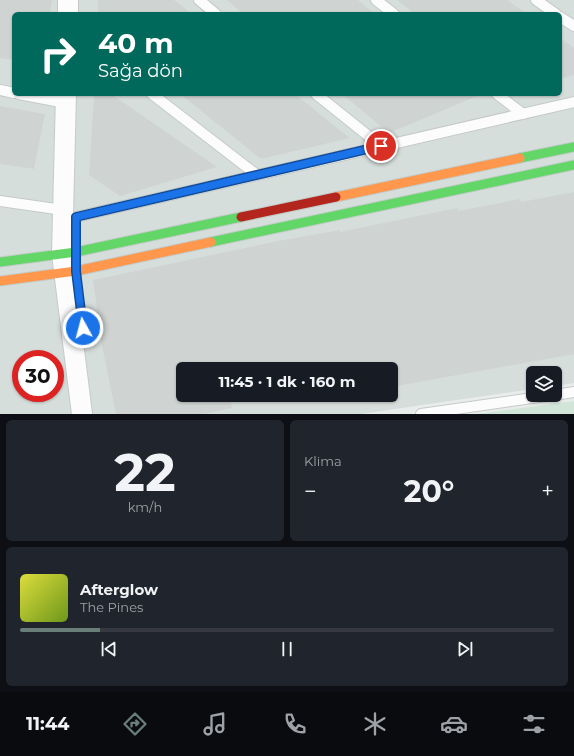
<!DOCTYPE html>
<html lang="tr">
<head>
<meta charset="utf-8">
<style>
	body { margin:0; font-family:Montserrat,sans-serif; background:#20242c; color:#f1f3f6; height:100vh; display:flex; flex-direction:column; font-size:15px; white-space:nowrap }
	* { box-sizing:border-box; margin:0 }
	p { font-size:13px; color:#9ea1a6 }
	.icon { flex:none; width:22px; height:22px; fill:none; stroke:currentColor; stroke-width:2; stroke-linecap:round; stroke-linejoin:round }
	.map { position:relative; height:414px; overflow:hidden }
	.side { display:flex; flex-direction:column; gap:6px; padding:6px; background:#0d0f14; flex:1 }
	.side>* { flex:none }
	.hud { position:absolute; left:12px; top:12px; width:550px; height:84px; border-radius:6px; box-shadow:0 1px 3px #0004; background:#00695c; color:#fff; overflow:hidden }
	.buttons { position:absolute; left:526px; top:366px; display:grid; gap:8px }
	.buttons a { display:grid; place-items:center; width:36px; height:36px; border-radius:6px; background:#171b24; box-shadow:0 1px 3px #0004; font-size:20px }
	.speed { position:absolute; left:12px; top:350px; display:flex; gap:8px; font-size:20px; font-weight:700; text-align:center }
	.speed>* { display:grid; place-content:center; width:52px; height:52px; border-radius:50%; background:#171b24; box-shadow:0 1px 3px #0004; line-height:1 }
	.speed .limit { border:6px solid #d22; background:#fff; color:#111 }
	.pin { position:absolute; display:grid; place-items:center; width:34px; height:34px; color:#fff; margin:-17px; border:2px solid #fff; border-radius:50%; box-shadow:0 1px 4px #0007 }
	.me { position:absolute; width:44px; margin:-22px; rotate:353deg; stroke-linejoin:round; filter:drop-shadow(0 0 3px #0008) }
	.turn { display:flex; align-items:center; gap:14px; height:84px; padding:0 20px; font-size:18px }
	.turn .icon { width:52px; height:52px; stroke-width:2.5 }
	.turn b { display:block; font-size:28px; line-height:34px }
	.big { font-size:30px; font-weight:700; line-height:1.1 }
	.side .card { flex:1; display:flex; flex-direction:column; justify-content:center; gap:6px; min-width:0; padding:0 14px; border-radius:6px; background:#20242c }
	.side .dial { align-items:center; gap:0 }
	.dial b { font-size:52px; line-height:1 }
	.song { display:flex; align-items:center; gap:12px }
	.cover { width:48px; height:48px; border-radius:6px; background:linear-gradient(135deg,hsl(60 70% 55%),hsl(80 70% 35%)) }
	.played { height:4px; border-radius:2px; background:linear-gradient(90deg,#697e78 15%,#363941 15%) }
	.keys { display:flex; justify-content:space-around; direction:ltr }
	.heat { display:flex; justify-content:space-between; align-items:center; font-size:22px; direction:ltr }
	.side .tiles { flex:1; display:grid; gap:6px; grid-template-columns:1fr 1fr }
	.card:last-child { grid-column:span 2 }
	.trip { position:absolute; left:176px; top:362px; width:222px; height:40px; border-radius:6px; background:#171b24; box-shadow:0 1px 3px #0004; font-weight:700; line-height:40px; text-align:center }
	.tab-bar { display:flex; height:64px; justify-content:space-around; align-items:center; background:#090b0e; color:#9ea1a6 }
	.tab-bar .icon { width:28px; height:28px }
	.tab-bar .on { color:#697e78 }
	.tab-bar b { font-size:18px; color:#f1f3f6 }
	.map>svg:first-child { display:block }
	.built { fill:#d6dedb; fill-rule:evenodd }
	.green { fill:#d1e6d8 }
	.building { fill:#cfd4d2 }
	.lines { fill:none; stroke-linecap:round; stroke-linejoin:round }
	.lane-casing { stroke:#c5cac8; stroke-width:12 }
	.street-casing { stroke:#c5cac8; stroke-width:22 }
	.fast-casing { stroke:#c3cbc8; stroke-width:11 }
	.slow-casing { stroke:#c3cbc8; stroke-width:11 }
	.jam-casing { stroke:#c3cbc8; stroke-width:11 }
	.lane { stroke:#fcfcfc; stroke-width:10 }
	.street { stroke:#fcfcfc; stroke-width:20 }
	.fast { stroke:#63d668; stroke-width:9 }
	.slow { stroke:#ff974d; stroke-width:9 }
	.jam { stroke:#b3261e; stroke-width:9 }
	.route-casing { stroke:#114b97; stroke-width:10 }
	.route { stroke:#1a73e8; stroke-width:7 }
</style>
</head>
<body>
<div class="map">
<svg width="574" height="414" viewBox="0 0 574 414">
	<rect width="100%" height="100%" fill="#e8edeb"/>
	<path class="built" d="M 0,0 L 574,0 L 574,383 L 555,386 L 555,373 L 533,373 L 533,389 L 361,414 L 0,414 ZM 14,14 L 560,14 L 560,94 L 14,94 ZM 21,359 L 55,359 L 55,393 L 21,393 ZM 183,369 L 391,369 L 391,395 L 183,395 Z"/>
	<path class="green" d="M 574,401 L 574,414 L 476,414 Z"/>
	<g class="building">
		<path d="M 0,0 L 52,0 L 50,14 L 14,14 L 14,60 L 0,58 Z"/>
		<path d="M 98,0 L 174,0 L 192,14 L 98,14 Z"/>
		<path d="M 227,0 L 358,0 L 375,14 L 244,14 Z"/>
		<path d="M 397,0 L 507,0 L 527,14 L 415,14 Z"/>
		<path d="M 560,38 L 574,48 L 574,75 L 560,79 Z"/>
		<path d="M 94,94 L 111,94 L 217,167 L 120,196 L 89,175 Z"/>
		<path d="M 180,94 L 295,94 L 350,138 L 261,159 Z"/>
		<path d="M 342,94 L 482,94 L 389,133 Z"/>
		<path d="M 0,106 L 45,114 L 34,169 L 0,164 Z"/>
		<path d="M 574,192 L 574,354 L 391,387 L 391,369 L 183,369 L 183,395 L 230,395 L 232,408 L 204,414 L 116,414 L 102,346 L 93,280 L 278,241 L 340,230 L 340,232 L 457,208 L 458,211 L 520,199 L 521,202 Z"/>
	</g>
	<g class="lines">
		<defs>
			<g id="lane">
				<path d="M 199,0 L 216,14"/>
				<path d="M 376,0 L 394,14"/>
				<path d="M 536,0 L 556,14"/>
				<path d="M 560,17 L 574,26"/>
				<path d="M 0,90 L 14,93"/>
				<path d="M 19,94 L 66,103"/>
				<path d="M 152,94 L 257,175"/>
				<path d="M 316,94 L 381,146"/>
				<path d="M 497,94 L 523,114"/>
				<path d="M 0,201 L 63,210"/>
				<path d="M 76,217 L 574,102"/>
				<path d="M 555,395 L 574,392"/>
				<path d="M 421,414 L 553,395"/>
			</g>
			<g id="street">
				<path d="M 68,14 L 68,0"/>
				<path d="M 66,94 L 62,254 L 82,414"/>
			</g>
			<g id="fast">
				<path d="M 520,158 L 574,147"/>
				<path d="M 211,242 L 574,165"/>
				<path d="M 0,262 L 76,252 L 241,217"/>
			</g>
			<g id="slow">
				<path d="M 336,197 L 520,158"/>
				<path d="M 0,281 L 76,271 L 211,242"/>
			</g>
			<path id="jam" d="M 241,217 L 336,197"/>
		</defs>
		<use href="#lane" class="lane-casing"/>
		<use href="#street" class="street-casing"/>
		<use href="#fast" class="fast-casing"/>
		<use href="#slow" class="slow-casing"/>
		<use href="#jam" class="jam-casing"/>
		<use href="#lane" class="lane"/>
		<use href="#street" class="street"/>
		<use href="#fast" class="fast"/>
		<use href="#slow" class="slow"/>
		<use href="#jam" class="jam"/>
	</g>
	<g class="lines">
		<defs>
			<path id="route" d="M 83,328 L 76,271 L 76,217 L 381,146"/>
		</defs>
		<use href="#route" class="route-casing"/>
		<use href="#route" class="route"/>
	</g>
</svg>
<div class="buttons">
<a><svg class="icon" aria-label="layers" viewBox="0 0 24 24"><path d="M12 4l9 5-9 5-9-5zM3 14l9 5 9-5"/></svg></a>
</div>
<div class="speed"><div class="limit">30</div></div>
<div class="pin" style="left:381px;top:146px;background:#d93025"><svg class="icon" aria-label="arrive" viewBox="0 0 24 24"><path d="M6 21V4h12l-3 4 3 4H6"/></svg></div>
<svg class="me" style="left:83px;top:328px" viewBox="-20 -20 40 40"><circle r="17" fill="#1a73e8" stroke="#fff" stroke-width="3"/><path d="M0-11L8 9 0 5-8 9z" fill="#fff"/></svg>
<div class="trip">11:45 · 1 dk · 160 m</div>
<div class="hud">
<div class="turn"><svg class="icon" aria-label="right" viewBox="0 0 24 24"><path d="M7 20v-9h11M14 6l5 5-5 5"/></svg><div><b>40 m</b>Sağa dön</div></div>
</div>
</div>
<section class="side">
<div class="tiles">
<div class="card dial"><b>22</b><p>km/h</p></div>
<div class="card"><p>Klima</p>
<div class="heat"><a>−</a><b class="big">20°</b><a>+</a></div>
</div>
<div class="card">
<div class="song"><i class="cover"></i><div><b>Afterglow</b><p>The Pines</p></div></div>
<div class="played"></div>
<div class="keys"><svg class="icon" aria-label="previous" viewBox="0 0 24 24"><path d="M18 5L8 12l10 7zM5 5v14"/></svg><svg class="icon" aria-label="pause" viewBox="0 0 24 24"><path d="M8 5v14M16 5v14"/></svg><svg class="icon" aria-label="next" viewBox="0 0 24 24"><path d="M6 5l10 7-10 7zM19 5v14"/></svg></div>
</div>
</div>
</section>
<nav class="tab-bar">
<b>11:44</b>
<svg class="icon on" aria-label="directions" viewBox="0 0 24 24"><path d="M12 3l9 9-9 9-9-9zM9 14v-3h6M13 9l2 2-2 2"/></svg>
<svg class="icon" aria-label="music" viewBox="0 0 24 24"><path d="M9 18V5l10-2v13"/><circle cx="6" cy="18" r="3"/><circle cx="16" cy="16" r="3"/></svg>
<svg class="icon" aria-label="phone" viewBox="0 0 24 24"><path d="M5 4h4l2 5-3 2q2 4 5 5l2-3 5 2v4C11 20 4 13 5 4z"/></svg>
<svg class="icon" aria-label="climate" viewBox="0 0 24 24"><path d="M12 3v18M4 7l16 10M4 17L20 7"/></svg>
<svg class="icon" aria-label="car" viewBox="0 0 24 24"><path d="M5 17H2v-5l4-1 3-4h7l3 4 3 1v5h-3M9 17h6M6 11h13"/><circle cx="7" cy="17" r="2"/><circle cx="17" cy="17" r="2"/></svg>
<svg class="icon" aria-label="filters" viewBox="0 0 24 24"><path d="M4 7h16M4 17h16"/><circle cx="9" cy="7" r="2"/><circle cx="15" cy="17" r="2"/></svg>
</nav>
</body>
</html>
